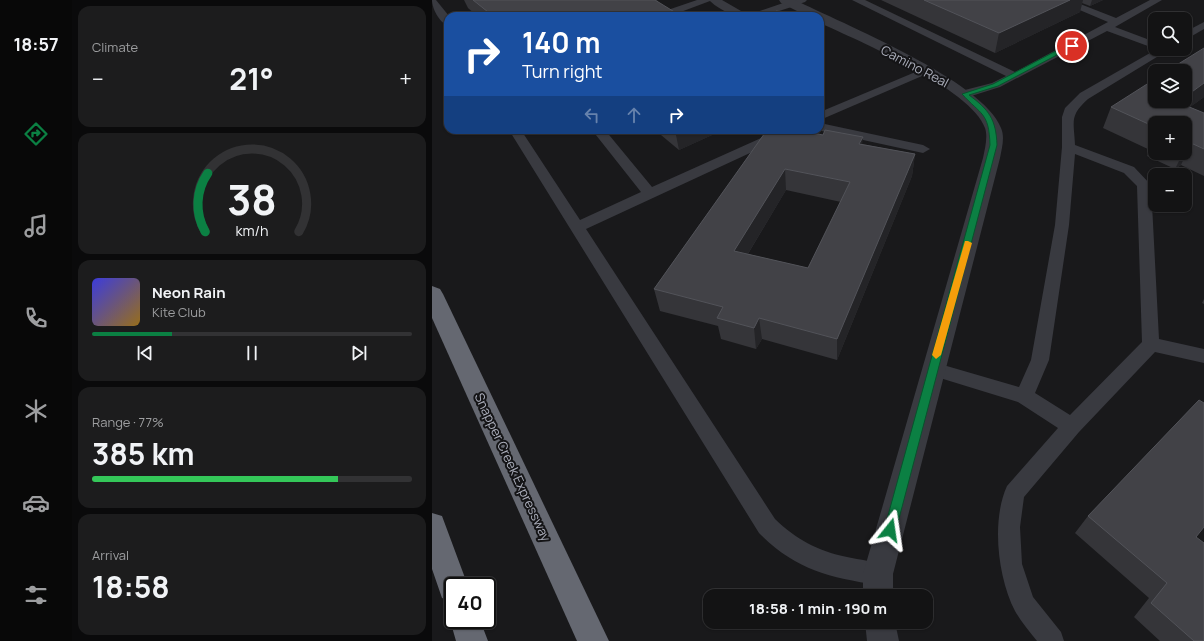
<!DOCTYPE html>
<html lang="en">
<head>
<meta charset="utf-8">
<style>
	body { margin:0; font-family:Manrope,sans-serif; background:#1c1c1d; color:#f1f3f6; height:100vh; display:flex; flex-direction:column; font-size:15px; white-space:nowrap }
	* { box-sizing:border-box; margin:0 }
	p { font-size:13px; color:#9d9ea0 }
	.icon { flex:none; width:22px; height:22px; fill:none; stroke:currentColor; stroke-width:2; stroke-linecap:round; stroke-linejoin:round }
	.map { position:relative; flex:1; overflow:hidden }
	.details { display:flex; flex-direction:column; gap:6px; padding:6px; background:#0a0a0b; width:360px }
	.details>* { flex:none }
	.hud { position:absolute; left:12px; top:12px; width:380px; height:122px; border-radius:12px; box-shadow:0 1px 3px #0004,0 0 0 1px #323234; background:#1a4fa0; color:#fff; overflow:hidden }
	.buttons { position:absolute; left:716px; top:12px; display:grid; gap:8px }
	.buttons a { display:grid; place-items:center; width:44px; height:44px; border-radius:8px; background:#131314; box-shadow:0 1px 3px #0004,0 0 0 1px #323234; font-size:20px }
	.speed { position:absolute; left:12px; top:577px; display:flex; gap:8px; font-size:20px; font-weight:700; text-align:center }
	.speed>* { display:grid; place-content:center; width:52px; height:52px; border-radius:50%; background:#131314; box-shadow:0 1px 3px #0004,0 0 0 1px #323234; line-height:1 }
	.speed .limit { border:2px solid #111; border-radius:6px; background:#fff; color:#111 }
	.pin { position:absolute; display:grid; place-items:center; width:34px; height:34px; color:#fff; margin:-17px; border:2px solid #fff; border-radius:50%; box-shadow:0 1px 4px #0007 }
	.me { position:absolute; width:44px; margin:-22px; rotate:15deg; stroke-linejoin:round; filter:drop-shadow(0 0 3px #0008) }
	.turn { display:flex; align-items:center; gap:14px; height:84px; padding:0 12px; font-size:18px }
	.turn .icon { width:52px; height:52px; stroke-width:2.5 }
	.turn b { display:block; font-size:28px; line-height:34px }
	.lanes { display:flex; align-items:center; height:38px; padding:0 12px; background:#0003; justify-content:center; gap:20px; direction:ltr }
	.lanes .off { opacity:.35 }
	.big { font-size:30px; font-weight:700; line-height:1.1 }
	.details .tile { flex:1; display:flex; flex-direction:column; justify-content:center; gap:6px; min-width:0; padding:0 14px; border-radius:12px; background:#1c1c1d }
	.details .dial { align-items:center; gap:0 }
	.dial svg { height:104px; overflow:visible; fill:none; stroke:#323234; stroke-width:7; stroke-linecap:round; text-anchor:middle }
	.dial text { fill:#f1f3f6; stroke:none }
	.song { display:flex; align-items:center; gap:12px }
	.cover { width:48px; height:48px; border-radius:6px; background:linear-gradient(135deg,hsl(240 70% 55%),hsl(40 70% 35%)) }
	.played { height:4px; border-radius:2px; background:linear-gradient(90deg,#0b8043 25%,#323234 25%) }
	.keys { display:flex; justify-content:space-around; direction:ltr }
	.heat { display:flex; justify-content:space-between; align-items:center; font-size:22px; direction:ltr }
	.charge { height:6px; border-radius:3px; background:linear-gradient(90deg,#34c759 77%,#323234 0) }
	.trip { position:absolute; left:271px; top:589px; width:230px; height:40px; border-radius:12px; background:#131314; box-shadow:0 1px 3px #0004,0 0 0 1px #323234; font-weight:700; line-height:40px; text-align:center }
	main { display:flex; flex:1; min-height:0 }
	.menu { display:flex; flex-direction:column; width:72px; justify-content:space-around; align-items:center; background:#080808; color:#9d9ea0 }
	.menu .icon { width:28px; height:28px }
	.menu .current { color:#0b8043 }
	.menu b { font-size:18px; color:#f1f3f6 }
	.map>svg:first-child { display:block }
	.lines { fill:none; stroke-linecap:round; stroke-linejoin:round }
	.service { fill:#393a40; fill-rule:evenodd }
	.tertiary { fill:#393a40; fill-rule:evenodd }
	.motorway { fill:#656871; fill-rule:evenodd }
	.wall { fill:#353539; fill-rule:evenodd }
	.shaded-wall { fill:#242427 }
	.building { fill:#424247; stroke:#525359; fill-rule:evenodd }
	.route { fill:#0b8043; stroke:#07532c }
	.slow { fill:#f59e0b }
	.labels { text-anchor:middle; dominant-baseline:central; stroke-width:4; stroke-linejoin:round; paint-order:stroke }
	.street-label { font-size:13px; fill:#abaebb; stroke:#141416 }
</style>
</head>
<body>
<main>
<nav class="menu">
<b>18:57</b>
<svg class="icon current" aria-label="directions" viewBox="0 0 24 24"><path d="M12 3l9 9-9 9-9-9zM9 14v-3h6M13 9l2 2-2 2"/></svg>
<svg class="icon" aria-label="music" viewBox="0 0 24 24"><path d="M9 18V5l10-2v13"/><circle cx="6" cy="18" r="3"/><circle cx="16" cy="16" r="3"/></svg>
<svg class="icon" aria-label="phone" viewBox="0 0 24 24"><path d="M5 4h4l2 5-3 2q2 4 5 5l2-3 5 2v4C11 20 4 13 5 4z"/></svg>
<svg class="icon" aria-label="climate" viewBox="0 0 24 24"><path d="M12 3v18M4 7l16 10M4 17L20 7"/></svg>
<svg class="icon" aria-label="car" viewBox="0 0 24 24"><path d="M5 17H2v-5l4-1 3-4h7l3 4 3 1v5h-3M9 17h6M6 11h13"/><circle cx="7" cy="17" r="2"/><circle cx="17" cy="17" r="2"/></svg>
<svg class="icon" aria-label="filters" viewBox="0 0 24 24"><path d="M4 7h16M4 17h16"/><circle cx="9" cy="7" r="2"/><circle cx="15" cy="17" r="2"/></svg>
</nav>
<section class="details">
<div class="tile"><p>Climate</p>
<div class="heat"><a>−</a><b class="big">21°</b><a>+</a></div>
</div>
<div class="tile dial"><svg viewBox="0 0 100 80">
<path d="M14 69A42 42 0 1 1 86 69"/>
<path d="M14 69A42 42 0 0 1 16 24" stroke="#0b8043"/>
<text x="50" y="56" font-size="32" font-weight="700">38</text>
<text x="50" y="72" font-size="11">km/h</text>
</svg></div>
<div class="tile">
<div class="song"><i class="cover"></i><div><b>Neon Rain</b><p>Kite Club</p></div></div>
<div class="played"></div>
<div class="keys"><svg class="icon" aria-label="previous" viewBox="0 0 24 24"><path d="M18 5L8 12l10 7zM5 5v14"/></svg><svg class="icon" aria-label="pause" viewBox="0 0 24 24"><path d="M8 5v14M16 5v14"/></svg><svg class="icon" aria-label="next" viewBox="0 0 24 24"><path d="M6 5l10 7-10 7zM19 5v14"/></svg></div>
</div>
<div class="tile"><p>Range · 77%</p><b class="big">385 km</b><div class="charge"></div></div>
<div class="tile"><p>Arrival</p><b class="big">18:58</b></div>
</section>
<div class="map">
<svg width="772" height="641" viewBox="0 0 772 641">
	<rect width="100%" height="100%" fill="#19191b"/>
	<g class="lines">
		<g class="service">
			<path d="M 0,0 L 4,0 L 17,16 L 16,25 C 7,23 0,8 0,0 Z"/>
			<path d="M 265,0 L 290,0 L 316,15 L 360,0 L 375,0 L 373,2 C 342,13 307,28 278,1 L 238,16 L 223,16 L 224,14 Z"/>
			<path d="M 420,0 L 433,0 L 583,72 L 676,22 L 624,0 L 638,0 L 684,18 L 718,0 L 730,0 L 683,27 L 723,42 L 724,49 L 675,31 L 568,87 L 533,98 L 529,97 L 527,94 L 529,91 L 560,83 L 574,76 Z"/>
			<path d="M 772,22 L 772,29 L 753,40 L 753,32 Z"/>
			<path d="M 725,49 L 738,49 L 656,99 C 637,116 642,121 643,145 L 702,167 L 719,185 L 727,339 L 772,349 L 772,363 L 723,352 L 647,432 L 592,497 L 588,527 L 590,564 L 601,597 L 629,632 L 632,641 L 605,641 C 598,632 589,622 583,611 C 566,578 559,521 575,486 L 626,428 L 586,402 L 495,374 L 492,369 L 495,364 L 501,362 L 587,387 L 599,360 L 623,225 L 630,147 L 630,117 L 633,108 L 648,93 ZM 643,154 L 692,173 L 705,186 L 710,342 L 638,415 L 603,393 L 617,360 L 637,225 Z"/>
			<path d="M 493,68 L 497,69 L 499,71 L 497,73 L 388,120 L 388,112 Z"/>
			<path d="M 388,123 L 491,145 L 498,149 L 491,153 L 385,130 L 388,130 Z"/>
			<path d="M 77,130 L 89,130 L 148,220 L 209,192 L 160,130 L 173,130 L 220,187 L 347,130 L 363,130 L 361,133 L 154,229 L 343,519 C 364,539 385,551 415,557 C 428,560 442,561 454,566 L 457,574 L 454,582 L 446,585 C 396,577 364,570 327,533 Z"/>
		</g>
		<g class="tertiary">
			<path d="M 347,0 L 363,0 C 409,23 552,81 569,128 C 573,137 570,148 568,158 L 461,574 L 461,596 L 431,596 L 431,574 L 551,158 C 553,148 556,137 553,128 C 540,89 425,40 388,23 L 388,16 L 375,16 L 349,3 Z"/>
			<path d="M 433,622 L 463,622 L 467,641 L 435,641 Z"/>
		</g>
		<g class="motorway">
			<path d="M 0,286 L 8,289 L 11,294 L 177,641 L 145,641 L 0,318 Z"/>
			<path d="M 0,513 L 10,516 L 36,586 L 21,586 L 21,602 L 10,598 L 0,569 Z"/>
			<path d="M 21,612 L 21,620 L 48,620 L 56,641 L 24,641 L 18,620 Z"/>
		</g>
	</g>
	<g class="wall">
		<path d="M 32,0 L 226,0 L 224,1 L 249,16 L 45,16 L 36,8 Z"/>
		<path d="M 449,0 L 671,0 L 658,6 L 650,3 L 648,12 L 563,53 Z"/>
		<path d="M 772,97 L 758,107 L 772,113 L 772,176 L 749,165 L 743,169 L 715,156 L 718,150 L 671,128 L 679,107 ZM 723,123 L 753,123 L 753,153 L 723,153 Z"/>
		<path d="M 223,130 L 291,130 L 247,150 Z"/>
		<path d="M 335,130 L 430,144 L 483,154 L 480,176 L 405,360 L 330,339 L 324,349 L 289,339 L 286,326 L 228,311 L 222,289 ZM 354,190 L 409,202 L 376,268 L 316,254 Z"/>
		<path d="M 772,299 L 772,304 L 770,303 Z"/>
		<path d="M 656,516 L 764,537 L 772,641 L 728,641 L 702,617 L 717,598 L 643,533 Z"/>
	</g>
	<g class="shaded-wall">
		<path d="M 638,0 L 651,0 L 648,12 L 563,53 L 567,33 Z"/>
		<path d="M 660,0 L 671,0 L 658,6 Z"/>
		<path d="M 772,83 L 772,97 L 736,123 L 745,102 L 746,101 L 753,101 L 753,97 Z"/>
		<path d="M 243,130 L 291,130 L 247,150 Z"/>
		<path d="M 431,137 L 429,158 L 427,144 Z"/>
		<path d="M 759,143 L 749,165 L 743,169 L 751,153 L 753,153 L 753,148 Z"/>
		<path d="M 483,154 L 480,176 L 405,360 L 405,339 Z"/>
		<path d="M 353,169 L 354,190 L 305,272 L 302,251 Z"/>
		<path d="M 327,318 L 330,339 L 324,349 L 322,328 Z"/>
	</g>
	<g class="building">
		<path d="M 41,0 L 223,0 L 249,16 L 61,16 Z"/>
		<path d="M 492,0 L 638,0 L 567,33 Z"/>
		<path d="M 345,11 L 354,16 L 331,16 Z"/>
		<path d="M 772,48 L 772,83 L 753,97 L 753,71 L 735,71 Z"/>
		<path d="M 723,79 L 723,101 L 746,101 L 745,102 L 772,113 L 772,149 L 759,143 L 753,148 L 753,123 L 723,123 L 723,127 L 679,107 Z"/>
		<path d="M 335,130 L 367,130 L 391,135 L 393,130 L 431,137 L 427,144 L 483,154 L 405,339 L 327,318 L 322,328 L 285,318 L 291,307 L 222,289 ZM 353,169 L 418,182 L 376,268 L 302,251 Z"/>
		<path d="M 767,400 L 772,403 L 772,527 L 764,537 L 772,543 L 772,641 L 762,641 L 719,603 L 735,583 L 656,516 Z"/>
	</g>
	<path class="route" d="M 637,44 L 642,46 L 566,86 L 537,95 C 557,110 564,119 565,145 L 464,530 L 462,534 L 458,535 L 454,534 L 452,530 L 558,145 C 557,112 549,115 530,94 L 561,84 Z"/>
	<path class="slow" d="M 533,241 L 536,241 L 540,243 L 509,355 L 504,359 L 500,355 Z"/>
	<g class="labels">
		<g class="street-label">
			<text transform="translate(483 66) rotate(28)">Camino Real</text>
			<text transform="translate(81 467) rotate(65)">Snapper Creek Expressway</text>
		</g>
	</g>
</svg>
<div class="buttons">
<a><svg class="icon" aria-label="search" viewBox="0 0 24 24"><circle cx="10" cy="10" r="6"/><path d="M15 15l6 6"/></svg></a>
<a><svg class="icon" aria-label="layers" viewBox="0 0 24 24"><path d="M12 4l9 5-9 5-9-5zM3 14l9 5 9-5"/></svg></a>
<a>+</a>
<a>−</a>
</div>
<div class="speed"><div class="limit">40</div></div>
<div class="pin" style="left:640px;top:46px;background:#d93025"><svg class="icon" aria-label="arrive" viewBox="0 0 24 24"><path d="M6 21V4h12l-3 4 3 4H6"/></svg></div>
<svg class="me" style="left:458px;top:530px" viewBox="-20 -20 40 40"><path d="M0-17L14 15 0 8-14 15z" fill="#0b8043" stroke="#fff" stroke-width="4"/></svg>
<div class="trip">18:58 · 1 min · 190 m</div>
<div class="hud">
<div class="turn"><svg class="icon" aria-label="right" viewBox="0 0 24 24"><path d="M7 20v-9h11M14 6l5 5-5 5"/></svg><div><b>140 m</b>Turn right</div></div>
<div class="lanes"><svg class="icon off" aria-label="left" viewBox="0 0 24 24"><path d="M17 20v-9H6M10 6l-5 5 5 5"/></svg><svg class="icon off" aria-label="ahead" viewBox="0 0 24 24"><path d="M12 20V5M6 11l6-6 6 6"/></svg><svg class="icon" aria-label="right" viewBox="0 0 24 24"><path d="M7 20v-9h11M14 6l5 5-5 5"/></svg></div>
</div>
</div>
</main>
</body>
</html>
